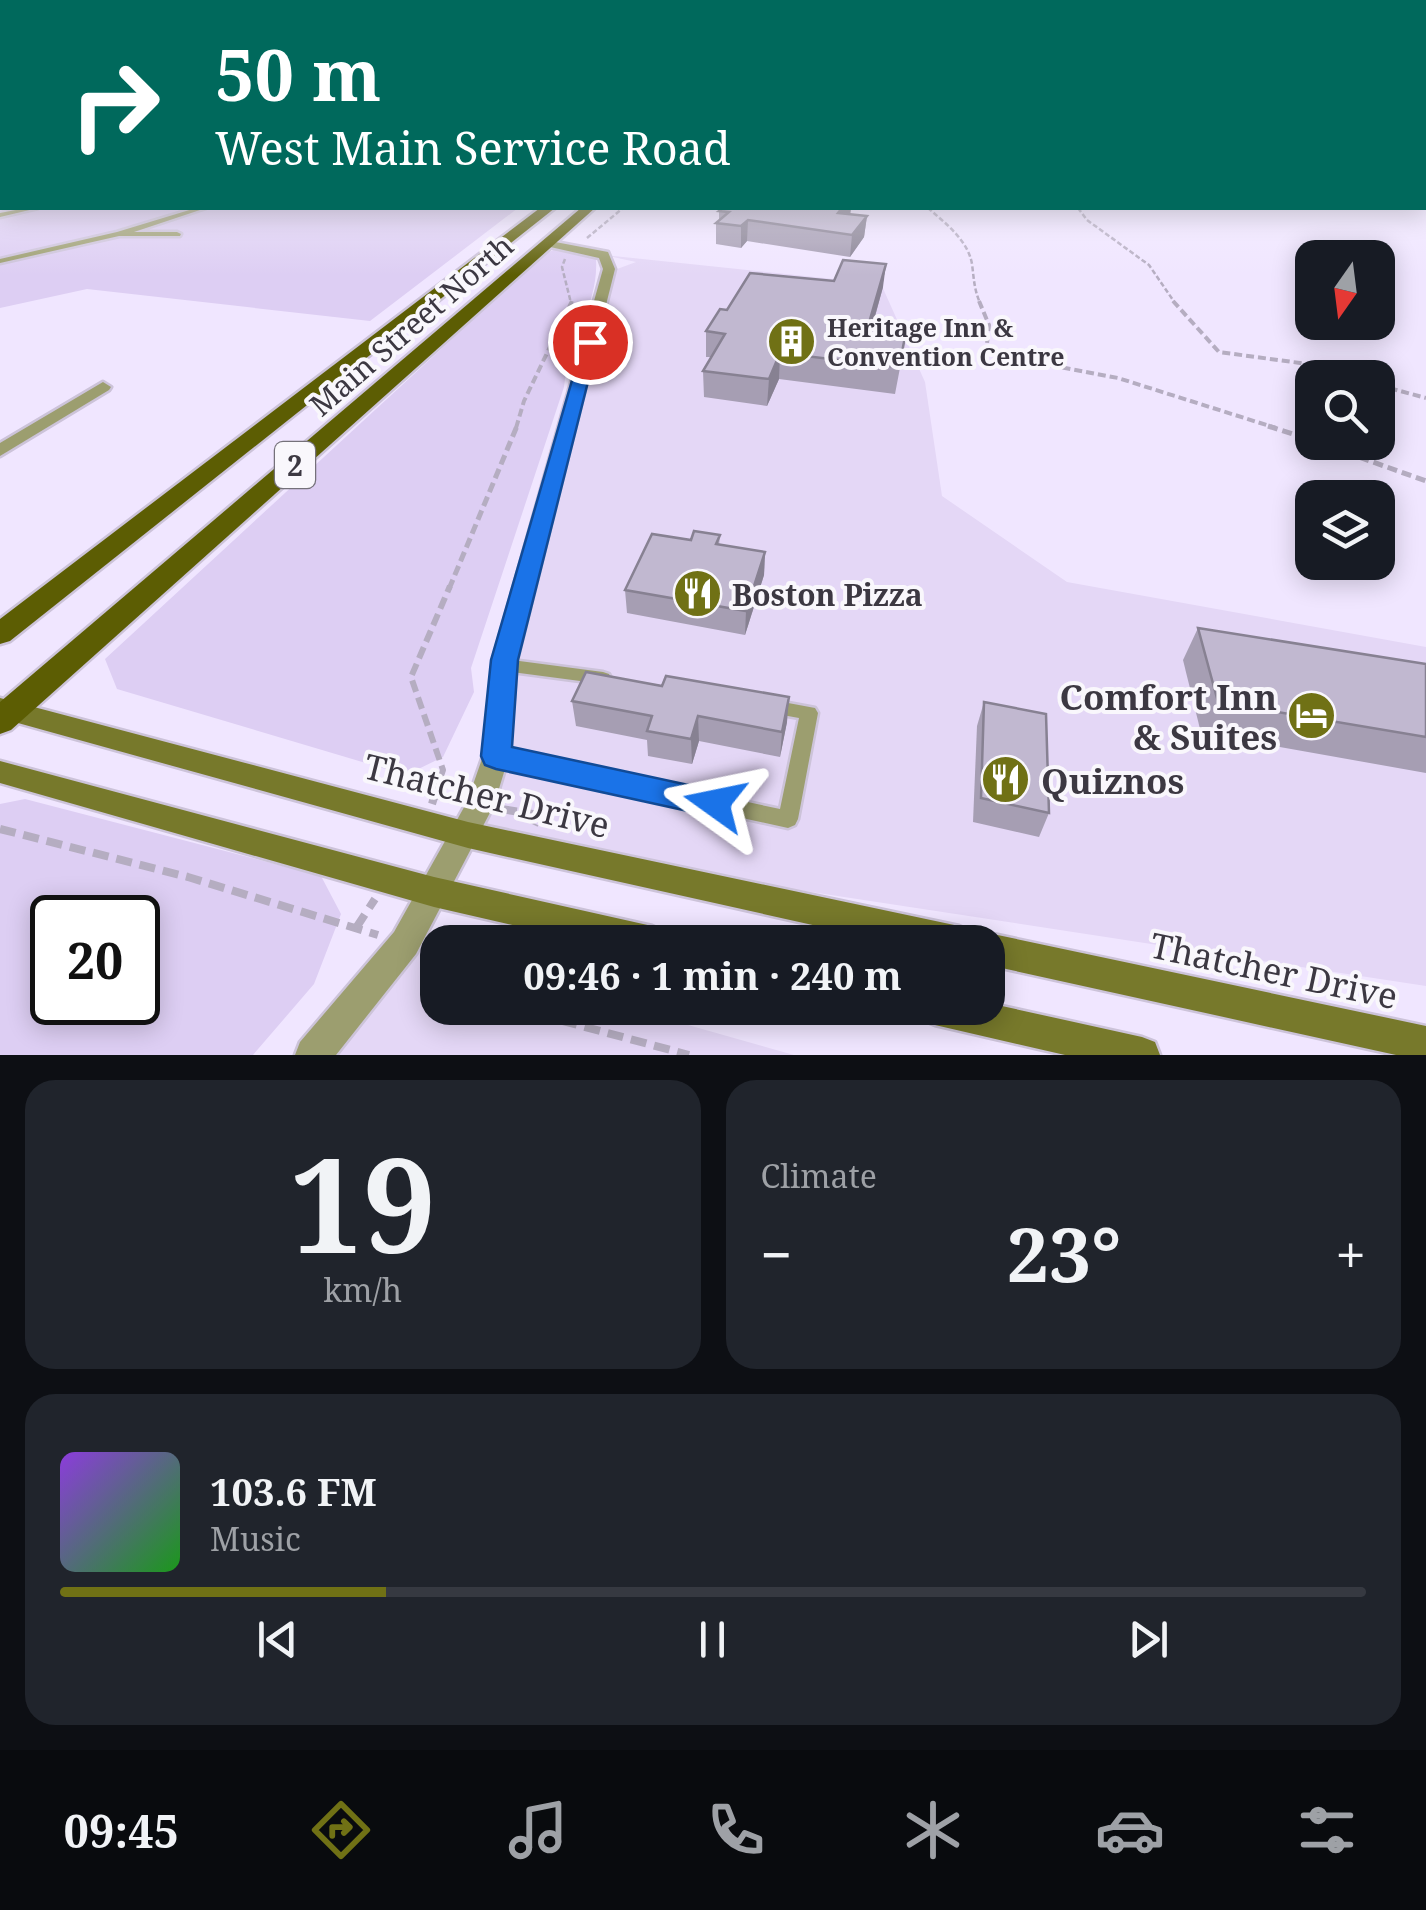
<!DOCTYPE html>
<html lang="en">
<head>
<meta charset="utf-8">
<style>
	body { margin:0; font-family:"Noto Serif",serif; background:#20242c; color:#f1f3f6; height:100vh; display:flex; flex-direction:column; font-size:38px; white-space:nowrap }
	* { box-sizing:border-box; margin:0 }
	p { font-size:32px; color:#9ea1a6 }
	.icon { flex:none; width:55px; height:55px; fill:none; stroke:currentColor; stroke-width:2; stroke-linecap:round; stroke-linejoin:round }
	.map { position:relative; height:1055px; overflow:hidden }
	.sheet { display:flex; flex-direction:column; gap:25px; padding:25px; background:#0d0f14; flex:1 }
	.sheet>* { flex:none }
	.banner { position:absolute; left:0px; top:0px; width:1428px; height:210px; box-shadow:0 5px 25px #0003; background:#00695c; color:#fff; overflow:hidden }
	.needle { width:65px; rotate:194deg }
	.buttons { position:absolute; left:1295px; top:240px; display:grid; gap:20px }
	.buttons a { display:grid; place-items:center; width:100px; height:100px; border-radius:20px; background:#171b24; box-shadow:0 5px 25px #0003; font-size:50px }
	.speed { position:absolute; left:30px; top:895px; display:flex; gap:20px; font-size:50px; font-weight:700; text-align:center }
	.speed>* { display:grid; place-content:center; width:130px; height:130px; border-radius:50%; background:#171b24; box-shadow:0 5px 25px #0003; line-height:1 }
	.speed .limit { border:5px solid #111; border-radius:15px; background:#fff; color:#111 }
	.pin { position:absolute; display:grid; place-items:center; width:85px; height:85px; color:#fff; margin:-42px; border:5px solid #fff; border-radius:50%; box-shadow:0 2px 10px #0007 }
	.me { position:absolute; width:110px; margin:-55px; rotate:282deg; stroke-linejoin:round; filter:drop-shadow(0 0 8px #0008) }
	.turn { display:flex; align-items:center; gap:35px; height:210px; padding:0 50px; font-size:45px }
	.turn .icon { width:130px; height:130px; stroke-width:2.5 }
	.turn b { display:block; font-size:70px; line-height:85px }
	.big { font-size:75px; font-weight:700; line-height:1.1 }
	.sheet .widget { flex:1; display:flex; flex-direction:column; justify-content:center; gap:15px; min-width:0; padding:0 35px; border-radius:30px; background:#20242c }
	.sheet .dial { align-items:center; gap:0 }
	.dial b { font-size:130px; line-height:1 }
	.song { display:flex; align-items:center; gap:30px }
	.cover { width:120px; height:120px; border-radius:15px; background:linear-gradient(135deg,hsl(270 70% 55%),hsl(120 70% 35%)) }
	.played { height:10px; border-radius:5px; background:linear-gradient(90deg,#707115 25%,#363941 25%) }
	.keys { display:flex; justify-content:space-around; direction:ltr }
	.heat { display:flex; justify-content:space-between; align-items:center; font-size:55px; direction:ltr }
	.sheet .tiles { flex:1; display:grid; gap:25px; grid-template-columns:1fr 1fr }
	.widget:last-child { grid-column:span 2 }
	.trip { position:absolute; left:420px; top:925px; width:585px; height:100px; border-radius:30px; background:#171b24; box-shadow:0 5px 25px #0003; font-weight:700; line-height:100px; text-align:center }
	.menu { display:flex; height:160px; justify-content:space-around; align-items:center; background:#090b0e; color:#9ea1a6 }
	.menu .icon { width:70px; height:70px }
	.menu .selected { color:#707115 }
	.menu b { font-size:45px; color:#f1f3f6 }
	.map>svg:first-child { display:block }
	.built { fill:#e4d7f6 }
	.green { fill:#ddcef3; fill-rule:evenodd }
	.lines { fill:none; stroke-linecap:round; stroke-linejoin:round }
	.lane-casing { stroke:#ccc3d9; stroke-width:5 }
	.street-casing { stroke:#ccc3d9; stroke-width:5 }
	.secondary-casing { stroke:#ccc3d9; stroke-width:5 }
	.primary-casing { stroke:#ccc3d9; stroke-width:5 }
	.path-far4 { stroke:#b5adc1; stroke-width:2.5; stroke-dasharray:5 2.5; stroke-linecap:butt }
	.path-far3 { stroke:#b5adc1; stroke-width:4; stroke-dasharray:8 4; stroke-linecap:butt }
	.path-far2 { stroke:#b5adc1; stroke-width:5; stroke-dasharray:10 5; stroke-linecap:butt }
	.path-far1 { stroke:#b5adc1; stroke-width:6; stroke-dasharray:12 6; stroke-linecap:butt }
	.path { stroke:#b5adc1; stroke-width:8; stroke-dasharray:16 8; stroke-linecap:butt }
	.lane { fill:#9c9e6f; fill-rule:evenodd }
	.street { fill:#9c9e6f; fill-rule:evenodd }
	.secondary { fill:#77792b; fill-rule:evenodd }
	.primary { fill:#5c5d03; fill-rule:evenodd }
	.wall { fill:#a69eb3 }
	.shaded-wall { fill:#878192 }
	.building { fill:#c1b8d0; stroke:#878192; stroke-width:2.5 }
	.route { fill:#1a73e8; stroke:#114b97; stroke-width:2.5 }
	.labels { text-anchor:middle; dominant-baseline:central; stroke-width:8; stroke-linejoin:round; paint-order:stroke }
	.far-poi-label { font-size:25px; font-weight:bold; fill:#3c3842; stroke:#f9f7fc; text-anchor:start }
	.shield { fill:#f9f7fc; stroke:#75717a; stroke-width:2.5 }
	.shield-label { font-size:28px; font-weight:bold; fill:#3c3842 }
	.street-label { font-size:30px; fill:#3c3842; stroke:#f9f7fc }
	.poi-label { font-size:30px; font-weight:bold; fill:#3c3842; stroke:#f9f7fc; text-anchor:start }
	.near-poi-label { font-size:35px; font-weight:bold; fill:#3c3842; stroke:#f9f7fc; text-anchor:end }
	.near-street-label { font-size:35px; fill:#3c3842; stroke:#f9f7fc }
</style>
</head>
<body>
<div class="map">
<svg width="1426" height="1055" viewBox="0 0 1426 1055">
	<rect width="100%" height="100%" fill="#f0e6ff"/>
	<g class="built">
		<path d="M 604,255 L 881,284 L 925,382 L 942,496 L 1067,582 L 1426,647 L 1426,986 L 524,848 L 468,835 L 609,272 L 636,262 Z"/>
		<path d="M 405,943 L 437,953 L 438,1008 L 628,1008 L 794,1055 L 313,1055 Z"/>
	</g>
	<g class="green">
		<path d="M 0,128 L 2,208 L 518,208 L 370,321 L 87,289 L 0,308 Z"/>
		<path d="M 553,250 L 571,250 L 596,259 C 599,303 569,342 564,387 L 471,668 L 474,692 L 443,757 L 406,775 L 117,689 L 105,659 L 543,255 Z"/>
		<path d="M 25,799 L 321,876 L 341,914 L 314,984 L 253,1055 L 0,1055 L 0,804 ZM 52,918 L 138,918 L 138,1002 L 52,1002 Z"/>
	</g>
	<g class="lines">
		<defs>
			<g id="lane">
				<rect x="0" y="128" width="2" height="2"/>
				<path d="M 26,208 L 38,208 L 0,217 L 0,213 Z"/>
				<path d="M 196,208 L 206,208 L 134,232 L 177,232 L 181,234 L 180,236 L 119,236 L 0,263 L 0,259 L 117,232 Z"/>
				<path d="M 504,659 L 603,672 L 609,674 L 611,678 L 609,682 L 603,684 L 504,671 L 498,669 L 496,665 L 498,661 Z"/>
				<path d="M 772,700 L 815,708 L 818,713 L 798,819 L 795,825 L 788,828 L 496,764 L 489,761 L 487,756 L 489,751 L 496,748 L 780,809 L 799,718 L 766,712 L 763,707 L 766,702 Z"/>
			</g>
			<g id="street">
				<path d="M 1425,152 L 1426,153 L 1426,159 L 1425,158 Z"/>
				<path d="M 1426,172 L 1426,179 L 1425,179 L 1425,172 Z"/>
				<path d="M 550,241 L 608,252 L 615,269 L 517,660 L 509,756 L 494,805 L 416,954 L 336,1055 L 295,1055 L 300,1042 L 394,932 L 467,802 L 483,756 L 493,660 L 603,269 L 599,258 L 546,246 L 546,242 Z"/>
				<path d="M 103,382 L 111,387 L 109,390 L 0,456 L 0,443 Z"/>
			</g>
			<g id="secondary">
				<path d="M 0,698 L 468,822 L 959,926 L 970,931 L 975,941 L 988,933 L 1426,1026 L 1426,1055 L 1396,1055 L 988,965 L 988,942 L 889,942 L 468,848 L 0,718 Z"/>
				<path d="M 0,761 L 434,877 L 652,926 L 663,931 L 668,942 L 586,942 L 434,907 L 0,783 Z"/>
				<path d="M 988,1003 L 1142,1037 L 1155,1042 L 1160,1055 L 1065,1055 L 935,1025 L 923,1020 L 918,1008 L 988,1008 Z"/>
			</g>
			<g id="primary">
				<path d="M 540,208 L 555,208 L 10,641 L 0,644 L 0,619 Z"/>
				<path d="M 581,208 L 595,208 L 11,730 L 0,734 L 0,702 Z"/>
			</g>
		</defs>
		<use href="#lane" class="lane-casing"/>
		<use href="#street" class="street-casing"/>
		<use href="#secondary" class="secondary-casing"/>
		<use href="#primary" class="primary-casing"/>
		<g class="path-far4">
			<path d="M 928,208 C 945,223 968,240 972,264 C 974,279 974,289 980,303"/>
			<path d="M 1078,208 L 1087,220 L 1149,265 L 1175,303"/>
			<path d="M 587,238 L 623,208"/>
			<path d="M 565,259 L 562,267 L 571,303"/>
		</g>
		<g class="path-far3">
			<path d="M 979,301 L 989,325 L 986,353 L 1118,378 L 1276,428"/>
			<path d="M 1173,301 L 1219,352 L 1300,363 L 1353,378"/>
			<path d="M 1378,385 L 1426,398"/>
			<path d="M 516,428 L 524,401 L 572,301"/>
		</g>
		<g class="path-far2">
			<path d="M 1268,426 L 1312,440"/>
			<path d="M 1317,442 L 1426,481"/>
			<path d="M 449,589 L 517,426"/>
		</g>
		<path class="path-far1" d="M 435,794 L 443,770 L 411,677 L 450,586"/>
		<g class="path">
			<path d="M 435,795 L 456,800"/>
			<path d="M 432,804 L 436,791"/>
			<path d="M 501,809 L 539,815 L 534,825"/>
			<path d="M 0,829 L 188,877 L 378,935"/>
			<path d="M 356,928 L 375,899"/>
			<path d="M 472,942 L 479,927"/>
			<path d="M 515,1008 L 689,1055"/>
		</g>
		<use href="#lane" class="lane"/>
		<use href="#street" class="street"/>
		<use href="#secondary" class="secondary"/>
		<use href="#primary" class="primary"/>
	</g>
	<g class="wall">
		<path d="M 723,208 L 851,208 L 850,214 L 867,216 L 864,237 L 850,257 L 747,241 L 741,248 L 716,244 L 716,223 L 719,220 L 719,211 Z"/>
		<path d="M 883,287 L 873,324 L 903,352 L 895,394 L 779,379 L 767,406 L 704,397 L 703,371 L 711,357 L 706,357 L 706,331 L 727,310 Z"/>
		<path d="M 720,535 L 719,545 L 765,552 L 764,575 L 745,635 L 627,613 L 625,590 L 691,540 Z"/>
		<path d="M 1198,628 L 1426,664 L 1426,773 L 1201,733 L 1183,660 Z"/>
		<path d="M 572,701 L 787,722 L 780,757 L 699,741 L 692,764 L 648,756 L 647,740 L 576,726 Z"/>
		<path d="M 984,702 L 1049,813 L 1039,837 L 973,822 L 977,726 Z"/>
	</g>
	<g class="shaded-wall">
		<path d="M 842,208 L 851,208 L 850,216 L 838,213 Z"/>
		<path d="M 867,216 L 864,237 L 850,257 L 852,235 Z"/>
		<path d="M 748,220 L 747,241 L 741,248 L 741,226 Z"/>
		<path d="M 886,264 L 883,287 L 866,348 L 869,323 Z"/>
		<path d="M 780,353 L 779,379 L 767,406 L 769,379 Z"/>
		<path d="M 765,552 L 764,575 L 745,635 L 746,611 Z"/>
		<path d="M 789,697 L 787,722 L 780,757 L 782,732 Z"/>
		<path d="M 698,716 L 699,741 L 692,764 L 691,739 Z"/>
	</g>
	<g class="building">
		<path d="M 723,208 L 842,208 L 838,213 L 867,216 L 852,235 L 748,220 L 741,226 L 716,223 L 729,212 L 719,211 Z"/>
		<path d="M 843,260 L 886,264 L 869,323 L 907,327 L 899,367 L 780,353 L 769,379 L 703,371 L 725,334 L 706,331 L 720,309 L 727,310 L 750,273 L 834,281 Z"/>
		<path d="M 694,531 L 720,535 L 716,544 L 765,552 L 746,611 L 625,590 L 652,534 L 691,540 Z"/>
		<path d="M 1198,628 L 1426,664 L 1426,737 L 1218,702 Z"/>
		<path d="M 586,672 L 662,686 L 666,676 L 789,697 L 782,732 L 698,716 L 691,739 L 647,731 L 652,716 L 572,701 Z"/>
		<path d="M 984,702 L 1046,714 L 1049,813 L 981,798 Z"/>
	</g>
	<linearGradient id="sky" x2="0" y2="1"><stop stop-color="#95ace3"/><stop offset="0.47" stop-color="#f8f4ff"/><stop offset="1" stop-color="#f8f4ff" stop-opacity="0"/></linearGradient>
	<rect width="1426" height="275" fill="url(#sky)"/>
	<path class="route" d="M 584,339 L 598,342 L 518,660 L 512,747 L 726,793 L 731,803 L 726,813 L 715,817 L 496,769 L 485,765 L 481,756 L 491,660 Z"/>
	<defs>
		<symbol id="building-disc" viewBox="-11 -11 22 22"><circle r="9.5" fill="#707115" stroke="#f9f7fc"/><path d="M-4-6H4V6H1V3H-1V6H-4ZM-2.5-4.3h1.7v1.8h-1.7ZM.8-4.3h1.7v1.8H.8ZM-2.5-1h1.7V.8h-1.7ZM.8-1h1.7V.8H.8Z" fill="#fff"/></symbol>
		<symbol id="restaurant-disc" viewBox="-11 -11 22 22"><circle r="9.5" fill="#707115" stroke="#f9f7fc"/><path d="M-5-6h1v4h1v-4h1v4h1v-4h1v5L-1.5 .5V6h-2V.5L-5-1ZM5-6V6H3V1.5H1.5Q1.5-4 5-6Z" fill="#fff"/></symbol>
		<symbol id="hotel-disc" viewBox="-11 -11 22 22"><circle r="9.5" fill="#707115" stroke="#f9f7fc"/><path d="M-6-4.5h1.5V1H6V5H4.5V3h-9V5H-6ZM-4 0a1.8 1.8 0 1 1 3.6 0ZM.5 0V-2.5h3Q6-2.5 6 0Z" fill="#fff"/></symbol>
	</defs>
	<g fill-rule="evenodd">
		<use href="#building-disc" x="764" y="314" width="55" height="55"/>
		<use href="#restaurant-disc" x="670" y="566" width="55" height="55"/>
		<use href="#hotel-disc" x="1284" y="688" width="55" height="55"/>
		<use href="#restaurant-disc" x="978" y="752" width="55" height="55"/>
	</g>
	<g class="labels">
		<g class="far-poi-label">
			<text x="827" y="327">Heritage Inn &amp;<tspan x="827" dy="29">Convention Centre</tspan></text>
		</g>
		<rect class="shield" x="275" y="442" width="40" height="46" rx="8"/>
		<g class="shield-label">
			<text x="295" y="465">2</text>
		</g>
		<g class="street-label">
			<text transform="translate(411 325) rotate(-41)">Main Street North</text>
		</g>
		<g class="poi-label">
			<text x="732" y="594">Boston Pizza</text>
		</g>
		<g class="near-poi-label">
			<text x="1277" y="696">Comfort Inn<tspan x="1277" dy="40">&amp; Suites</tspan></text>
			<text x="1041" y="780" text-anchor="start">Quiznos</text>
		</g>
		<g class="near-street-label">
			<text transform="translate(487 795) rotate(14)">Thatcher Drive</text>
			<text transform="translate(1274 970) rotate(12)">Thatcher Drive</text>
		</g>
	</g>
</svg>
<div class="buttons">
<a><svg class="needle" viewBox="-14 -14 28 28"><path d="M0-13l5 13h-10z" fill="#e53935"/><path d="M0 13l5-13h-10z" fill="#9ea1a6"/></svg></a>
<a><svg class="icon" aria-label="search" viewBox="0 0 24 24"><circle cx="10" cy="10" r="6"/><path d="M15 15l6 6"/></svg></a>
<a><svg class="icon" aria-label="layers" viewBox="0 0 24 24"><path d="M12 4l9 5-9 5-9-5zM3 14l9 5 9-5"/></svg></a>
</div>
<div class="speed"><div class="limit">20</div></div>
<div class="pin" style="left:590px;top:342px;background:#d93025"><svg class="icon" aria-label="arrive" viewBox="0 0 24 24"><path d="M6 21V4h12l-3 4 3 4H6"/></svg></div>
<svg class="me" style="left:715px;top:803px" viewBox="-20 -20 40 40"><path d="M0-17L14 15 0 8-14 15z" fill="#1a73e8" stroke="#fff" stroke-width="4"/></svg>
<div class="trip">09:46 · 1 min · 240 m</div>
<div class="banner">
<div class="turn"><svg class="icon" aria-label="right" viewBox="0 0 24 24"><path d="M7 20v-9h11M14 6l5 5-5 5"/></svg><div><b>50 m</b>West Main Service Road</div></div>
</div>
</div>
<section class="sheet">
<div class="tiles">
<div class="widget dial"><b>19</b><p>km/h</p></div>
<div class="widget"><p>Climate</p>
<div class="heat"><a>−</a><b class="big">23°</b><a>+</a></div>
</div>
<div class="widget">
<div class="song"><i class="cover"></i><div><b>103.6 FM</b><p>Music</p></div></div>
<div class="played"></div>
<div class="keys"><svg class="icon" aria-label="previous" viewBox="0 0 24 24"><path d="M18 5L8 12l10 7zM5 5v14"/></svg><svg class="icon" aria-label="pause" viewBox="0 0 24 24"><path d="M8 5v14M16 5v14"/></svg><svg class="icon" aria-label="next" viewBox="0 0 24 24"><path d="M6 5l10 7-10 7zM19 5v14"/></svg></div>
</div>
</div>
</section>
<nav class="menu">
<b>09:45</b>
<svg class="icon selected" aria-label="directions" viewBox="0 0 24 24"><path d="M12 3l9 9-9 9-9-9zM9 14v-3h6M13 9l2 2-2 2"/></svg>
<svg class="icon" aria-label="music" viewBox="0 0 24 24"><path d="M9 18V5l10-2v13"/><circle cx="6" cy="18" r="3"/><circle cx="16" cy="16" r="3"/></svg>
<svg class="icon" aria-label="phone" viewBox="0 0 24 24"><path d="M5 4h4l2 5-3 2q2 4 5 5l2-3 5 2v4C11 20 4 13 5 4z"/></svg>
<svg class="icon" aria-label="climate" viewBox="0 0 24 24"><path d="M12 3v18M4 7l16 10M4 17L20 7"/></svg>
<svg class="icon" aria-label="car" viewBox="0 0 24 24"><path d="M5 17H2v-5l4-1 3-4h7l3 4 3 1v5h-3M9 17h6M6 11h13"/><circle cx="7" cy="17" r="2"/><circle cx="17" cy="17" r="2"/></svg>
<svg class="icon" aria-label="filters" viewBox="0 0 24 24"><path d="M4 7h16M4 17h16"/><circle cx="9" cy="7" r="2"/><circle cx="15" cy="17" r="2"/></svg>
</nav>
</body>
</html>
